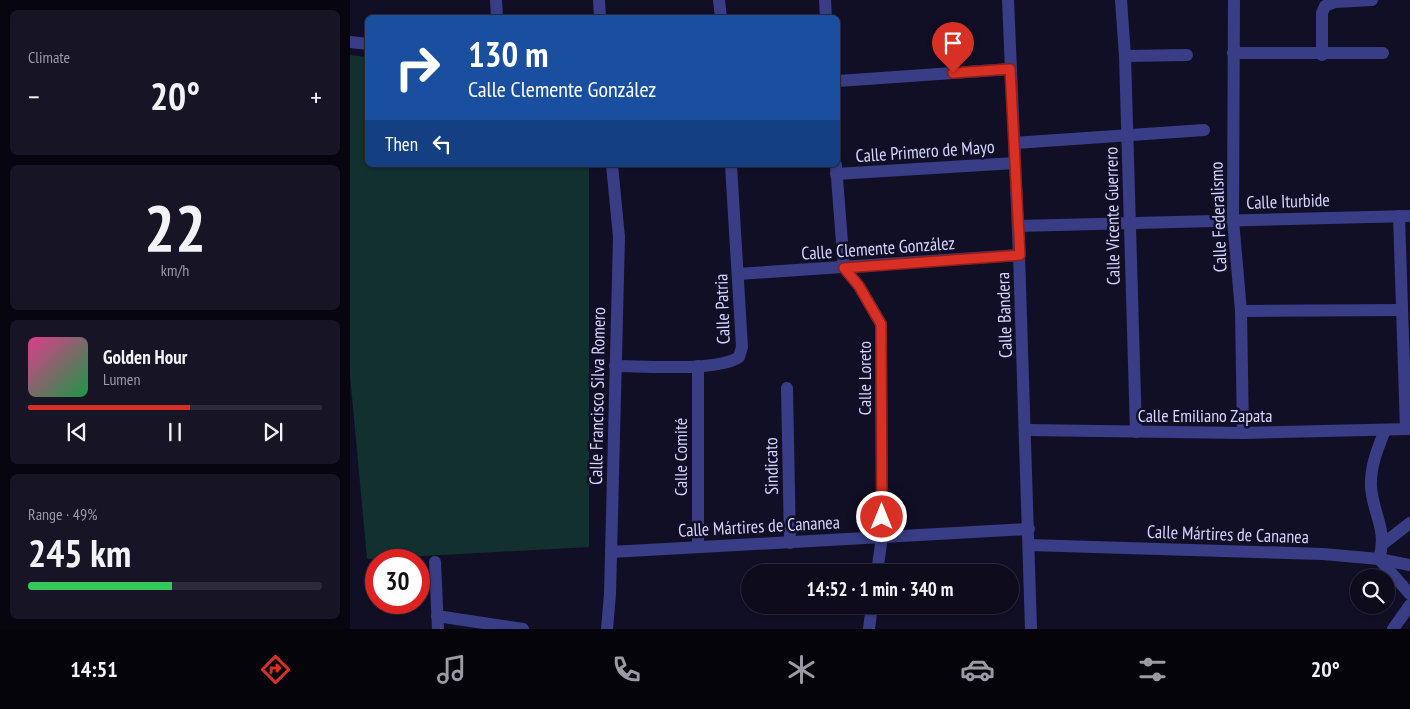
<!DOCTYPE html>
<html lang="en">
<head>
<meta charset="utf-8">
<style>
	body { margin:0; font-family:"PT Sans Narrow",sans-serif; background:#161425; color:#f1f3f6; height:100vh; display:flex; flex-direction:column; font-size:19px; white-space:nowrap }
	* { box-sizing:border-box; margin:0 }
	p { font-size:16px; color:#9a9ba3 }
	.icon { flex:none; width:28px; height:28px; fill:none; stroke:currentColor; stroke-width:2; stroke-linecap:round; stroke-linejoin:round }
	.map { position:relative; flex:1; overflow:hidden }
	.panel { display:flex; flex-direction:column; gap:10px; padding:10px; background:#07060f; width:350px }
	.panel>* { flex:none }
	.banner { position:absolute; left:15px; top:15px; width:475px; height:152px; border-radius:8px; box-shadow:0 1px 4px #0004,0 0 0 1px #2d2b3b; background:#1a4fa0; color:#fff; overflow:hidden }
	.tools { position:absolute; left:1000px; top:569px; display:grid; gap:10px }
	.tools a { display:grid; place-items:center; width:45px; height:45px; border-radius:50%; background:#0d0b1c; box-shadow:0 1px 4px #0004,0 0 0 1px #2d2b3b; font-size:25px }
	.speed { position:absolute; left:15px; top:549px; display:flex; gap:10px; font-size:25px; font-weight:700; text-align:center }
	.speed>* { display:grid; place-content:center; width:65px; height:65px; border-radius:50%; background:#0d0b1c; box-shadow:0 1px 4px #0004,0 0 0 1px #2d2b3b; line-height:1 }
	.speed .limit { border:8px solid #d22; background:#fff; color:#111 }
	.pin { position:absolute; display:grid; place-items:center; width:42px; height:42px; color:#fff; margin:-51px -21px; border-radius:50% 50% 50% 0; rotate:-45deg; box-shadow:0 0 5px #0007 }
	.pin .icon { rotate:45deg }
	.me { position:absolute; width:55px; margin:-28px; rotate:0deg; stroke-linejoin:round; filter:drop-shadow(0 0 4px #0008) }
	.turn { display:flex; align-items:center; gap:18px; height:105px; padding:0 20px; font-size:22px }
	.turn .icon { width:65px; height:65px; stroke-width:2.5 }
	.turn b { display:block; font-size:35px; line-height:42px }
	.then { display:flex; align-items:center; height:48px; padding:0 20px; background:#0003; gap:10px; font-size:19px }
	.big { font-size:38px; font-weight:700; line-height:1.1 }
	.panel .tile { flex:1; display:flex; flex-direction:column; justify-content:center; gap:8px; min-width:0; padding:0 18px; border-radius:8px; background:#161425 }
	.panel .dial { align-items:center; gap:0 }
	.dial b { font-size:65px; line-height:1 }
	.song { display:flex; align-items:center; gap:15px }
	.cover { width:60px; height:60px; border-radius:8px; background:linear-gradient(135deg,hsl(330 70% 55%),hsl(140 70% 35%)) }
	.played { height:5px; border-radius:2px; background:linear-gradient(90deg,#d93025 55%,#2d2b3b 55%) }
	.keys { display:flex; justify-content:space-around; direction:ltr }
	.heat { display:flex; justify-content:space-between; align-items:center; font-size:28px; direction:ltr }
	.charge { height:8px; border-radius:4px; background:linear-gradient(90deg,#34c759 49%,#2d2b3b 0) }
	.trip { position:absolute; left:391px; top:564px; width:278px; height:50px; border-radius:25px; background:#0d0b1c; box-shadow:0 1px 4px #0004,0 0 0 1px #2d2b3b; font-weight:700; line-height:50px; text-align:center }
	.tab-bar { display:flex; height:80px; justify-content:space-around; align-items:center; background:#05040b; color:#9a9ba3 }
	.tab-bar .icon { width:35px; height:35px }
	.tab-bar .active { color:#d93025 }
	.tab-bar b { font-size:22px; color:#f1f3f6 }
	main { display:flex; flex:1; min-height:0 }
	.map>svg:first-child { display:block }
	.green { fill:#12302d }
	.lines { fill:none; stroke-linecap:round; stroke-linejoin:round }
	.minor { stroke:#393d86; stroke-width:12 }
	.route-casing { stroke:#8d1f18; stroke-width:12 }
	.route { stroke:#d93025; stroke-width:9 }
	.labels { text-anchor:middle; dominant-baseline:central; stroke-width:5; stroke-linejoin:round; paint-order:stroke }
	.street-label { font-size:18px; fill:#d5d4ff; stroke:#110f26 }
</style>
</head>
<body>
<main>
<section class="panel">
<div class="tile"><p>Climate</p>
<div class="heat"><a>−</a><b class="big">20°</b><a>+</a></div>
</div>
<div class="tile dial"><b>22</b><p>km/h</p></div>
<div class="tile">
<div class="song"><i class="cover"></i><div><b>Golden Hour</b><p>Lumen</p></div></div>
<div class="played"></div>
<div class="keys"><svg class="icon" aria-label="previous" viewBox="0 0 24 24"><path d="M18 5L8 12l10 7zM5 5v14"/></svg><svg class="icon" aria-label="pause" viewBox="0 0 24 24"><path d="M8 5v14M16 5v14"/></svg><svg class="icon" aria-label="next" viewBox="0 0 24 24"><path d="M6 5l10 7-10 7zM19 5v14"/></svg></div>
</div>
<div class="tile"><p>Range · 49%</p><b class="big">245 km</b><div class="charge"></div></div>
</section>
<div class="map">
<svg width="1060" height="629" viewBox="0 0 1060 629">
	<rect width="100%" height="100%" fill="#110f26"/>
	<path class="green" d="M 0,55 L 17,57 L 18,165 L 239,165 L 239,547 L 17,559 L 0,375 Z"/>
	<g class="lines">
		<g class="minor">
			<path d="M 146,0 L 147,18"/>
			<path d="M 249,0 L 250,18"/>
			<path d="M 369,0 L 371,18"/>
			<path d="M 475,0 L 476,18"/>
			<path d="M 658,0 L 669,255 L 681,629"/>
			<path d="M 771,0 L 775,56 L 786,432"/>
			<path d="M 884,0 L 883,220 L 891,311 L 893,433"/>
			<path d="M 0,42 L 18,44"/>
			<path d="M 883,53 L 1033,53"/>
			<path d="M 972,55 L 972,13 L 975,6 L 985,2 L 1022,0"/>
			<path d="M 775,56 L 837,55"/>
			<path d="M 488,81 L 660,69"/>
			<path d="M 664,143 L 854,130"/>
			<path d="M 486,165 L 494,268 L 509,286 L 531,324 L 532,537 L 527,572"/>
			<path d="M 486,174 L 665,163"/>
			<path d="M 1049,216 L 1056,429"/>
			<path d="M 668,226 L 1060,216"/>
			<path d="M 388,274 L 669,255"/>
			<path d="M 891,311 L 1052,310"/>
			<path d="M 265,366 C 294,366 367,372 389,357 L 392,347 L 381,165"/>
			<path d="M 437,388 L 440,543"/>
			<path d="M 676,430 L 893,433 L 1060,429"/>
			<path d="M 1034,543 L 1060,523"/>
			<path d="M 679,545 L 973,554 L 1029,559 L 1060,565"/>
			<path d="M 348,547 L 348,366"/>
			<path d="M 261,552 L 679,529"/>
			<path d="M 1029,559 C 1038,529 1023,515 1021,487 C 1020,466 1028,448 1035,430"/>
			<path d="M 1029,559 L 1060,594"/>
			<path d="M 85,562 L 88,629"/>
			<path d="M 87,616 L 173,629"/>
			<path d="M 257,629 L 260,594 L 269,237 L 262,165"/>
			<path d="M 519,629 L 522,605"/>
			<path d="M 1043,629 L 1060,605"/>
		</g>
	</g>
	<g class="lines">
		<defs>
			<path id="route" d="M 532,517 L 531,324 L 509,286 L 494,268 L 670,255 L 660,69 L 603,73"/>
		</defs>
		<use href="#route" class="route-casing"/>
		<use href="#route" class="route"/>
	</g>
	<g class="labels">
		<g class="street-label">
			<text transform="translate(575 151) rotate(-4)">Calle Primero de Mayo</text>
			<text transform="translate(938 201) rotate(-2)">Calle Iturbide</text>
			<text transform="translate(762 216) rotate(-91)">Calle Vicente Guerrero</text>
			<text transform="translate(868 217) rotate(-92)">Calle Federalismo</text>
			<text transform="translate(528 248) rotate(-4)">Calle Clemente González</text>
			<text transform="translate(372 309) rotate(-92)">Calle Patria</text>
			<text transform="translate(654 315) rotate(-92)">Calle Bandera</text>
			<text transform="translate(514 378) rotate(-90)">Calle Loreto</text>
			<text transform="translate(247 396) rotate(-89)">Calle Francisco Silva Romero</text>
			<text x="855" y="415">Calle Emiliano Zapata</text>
			<text transform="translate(330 457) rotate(-90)">Calle Comité</text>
			<text transform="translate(421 466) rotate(-91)">Sindicato</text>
			<text transform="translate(409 526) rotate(-3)">Calle Mártires de Cananea</text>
			<text transform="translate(878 534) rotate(2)">Calle Mártires de Cananea</text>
		</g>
	</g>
</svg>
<div class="tools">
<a><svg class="icon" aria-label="search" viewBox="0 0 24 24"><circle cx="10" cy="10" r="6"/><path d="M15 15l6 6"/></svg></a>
</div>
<div class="speed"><div class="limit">30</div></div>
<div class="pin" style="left:603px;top:73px;background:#d93025"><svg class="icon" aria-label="arrive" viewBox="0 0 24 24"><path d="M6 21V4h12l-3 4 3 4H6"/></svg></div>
<svg class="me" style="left:532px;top:517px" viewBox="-20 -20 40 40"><circle r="17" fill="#d93025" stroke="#fff" stroke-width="3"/><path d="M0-11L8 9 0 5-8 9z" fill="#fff"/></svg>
<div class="trip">14:52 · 1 min · 340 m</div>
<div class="banner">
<div class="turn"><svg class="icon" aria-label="right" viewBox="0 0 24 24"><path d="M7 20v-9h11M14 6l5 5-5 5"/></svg><div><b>130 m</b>Calle Clemente González</div></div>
<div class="then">Then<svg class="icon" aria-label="left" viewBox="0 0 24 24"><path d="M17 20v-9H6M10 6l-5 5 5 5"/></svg></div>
</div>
</div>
</main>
<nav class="tab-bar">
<b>14:51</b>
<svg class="icon active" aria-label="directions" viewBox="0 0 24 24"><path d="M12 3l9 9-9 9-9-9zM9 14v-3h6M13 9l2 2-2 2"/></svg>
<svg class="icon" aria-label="music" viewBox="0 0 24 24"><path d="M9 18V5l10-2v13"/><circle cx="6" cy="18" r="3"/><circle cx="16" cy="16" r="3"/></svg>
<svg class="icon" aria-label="phone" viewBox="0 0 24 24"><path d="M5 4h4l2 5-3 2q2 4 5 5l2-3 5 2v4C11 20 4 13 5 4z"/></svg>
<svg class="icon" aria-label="climate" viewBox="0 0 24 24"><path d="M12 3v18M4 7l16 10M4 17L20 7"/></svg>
<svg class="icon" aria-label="car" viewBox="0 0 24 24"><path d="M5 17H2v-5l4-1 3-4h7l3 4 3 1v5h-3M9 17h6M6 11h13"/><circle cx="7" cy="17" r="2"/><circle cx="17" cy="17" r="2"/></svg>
<svg class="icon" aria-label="filters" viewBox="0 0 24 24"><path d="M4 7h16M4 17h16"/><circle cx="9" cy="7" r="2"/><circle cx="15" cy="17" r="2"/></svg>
<b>20°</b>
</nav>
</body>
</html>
